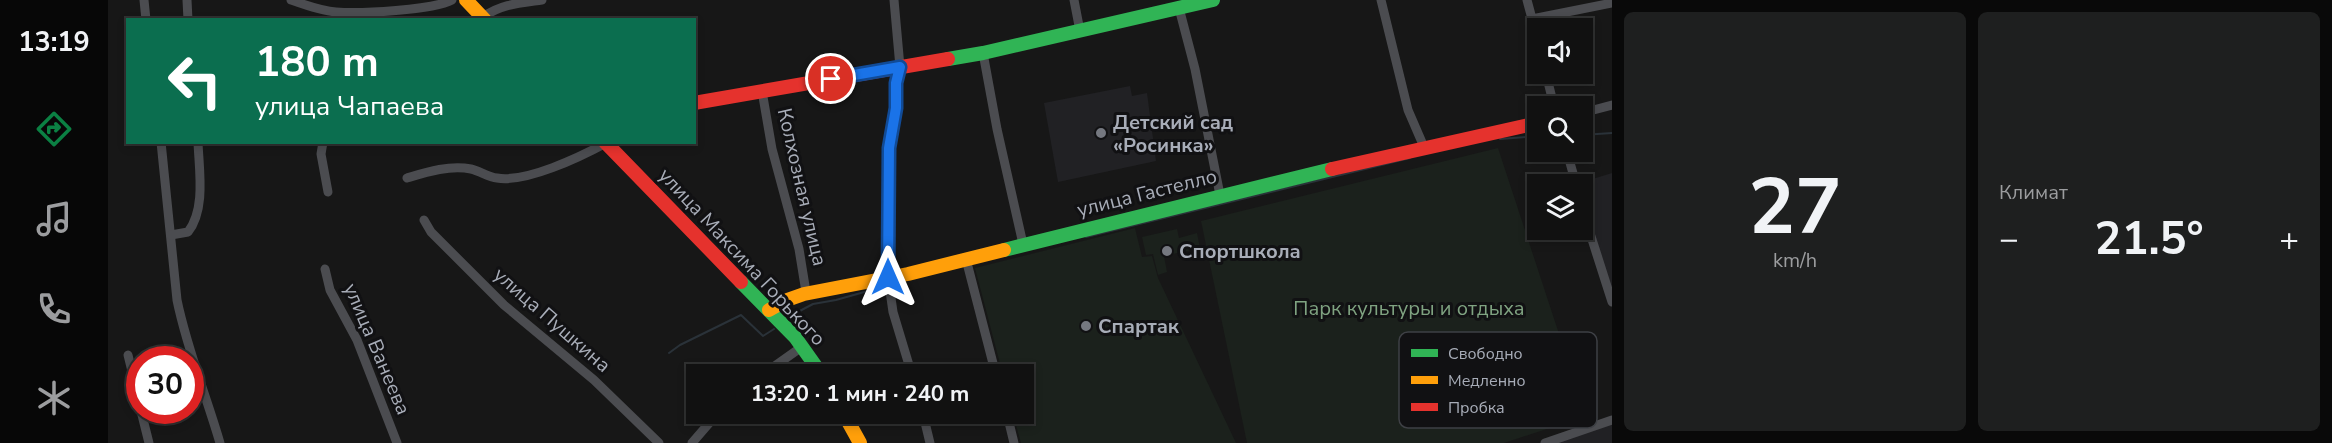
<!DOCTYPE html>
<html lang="ru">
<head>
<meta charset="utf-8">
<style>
	body { margin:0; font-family:"Nunito Sans",sans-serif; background:#1e1f1f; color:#f1f3f6; height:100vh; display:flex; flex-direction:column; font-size:22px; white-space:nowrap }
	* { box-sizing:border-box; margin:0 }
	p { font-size:20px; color:#9c9d9f }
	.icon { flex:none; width:33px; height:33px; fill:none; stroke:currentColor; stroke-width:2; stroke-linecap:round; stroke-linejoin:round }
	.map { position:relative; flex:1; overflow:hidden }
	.drawer { display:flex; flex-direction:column; gap:12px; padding:12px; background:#090909; width:720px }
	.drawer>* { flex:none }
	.guide { position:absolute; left:18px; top:18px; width:570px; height:126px; border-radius:0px; box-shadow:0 3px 9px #0003,0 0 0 2px #303131; background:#0b6e4f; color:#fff; overflow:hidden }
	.fabs { position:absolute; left:1419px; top:18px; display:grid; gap:12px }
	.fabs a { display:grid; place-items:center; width:66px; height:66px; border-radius:0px; background:#111; box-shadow:0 3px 9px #0003,0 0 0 2px #303131; font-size:30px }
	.speed { position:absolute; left:18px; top:346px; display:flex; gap:12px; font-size:30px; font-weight:700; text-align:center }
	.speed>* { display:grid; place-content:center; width:78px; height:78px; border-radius:50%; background:#111; box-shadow:0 3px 9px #0003,0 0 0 2px #303131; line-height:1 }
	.speed .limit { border:9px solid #d22; background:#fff; color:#111 }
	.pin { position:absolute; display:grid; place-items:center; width:51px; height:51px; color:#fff; margin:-26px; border:3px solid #fff; border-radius:50%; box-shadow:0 2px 6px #0007 }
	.me { position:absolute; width:66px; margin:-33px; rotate:0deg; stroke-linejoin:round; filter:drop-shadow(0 0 4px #0008) }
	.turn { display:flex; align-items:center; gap:21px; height:126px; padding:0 30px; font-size:27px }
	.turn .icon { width:78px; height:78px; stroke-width:2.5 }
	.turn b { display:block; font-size:42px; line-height:51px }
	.big { font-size:45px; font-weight:700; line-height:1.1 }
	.drawer .widget { flex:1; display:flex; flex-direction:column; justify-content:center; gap:9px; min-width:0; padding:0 21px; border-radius:9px; background:#1e1f1f }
	.drawer .dial { align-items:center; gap:0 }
	.dial b { font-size:78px; line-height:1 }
	.heat { display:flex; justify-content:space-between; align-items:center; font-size:33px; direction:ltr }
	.drawer .tiles { flex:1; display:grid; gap:12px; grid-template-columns:repeat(2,1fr) }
	.trip { position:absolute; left:578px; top:364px; width:348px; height:60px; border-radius:0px; background:#111; box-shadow:0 3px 9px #0003,0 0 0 2px #303131; font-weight:700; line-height:60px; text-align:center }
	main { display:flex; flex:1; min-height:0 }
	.dock { display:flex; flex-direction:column; width:108px; justify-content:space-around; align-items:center; background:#070707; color:#9c9d9f }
	.dock .icon { width:42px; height:42px }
	.dock .on { color:#0b8043 }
	.dock b { font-size:27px; color:#f1f3f6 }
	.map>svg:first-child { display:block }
	.built { fill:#212124 }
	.green { fill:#1b211c }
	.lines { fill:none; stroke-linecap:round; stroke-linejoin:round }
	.stream { stroke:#2a3239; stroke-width:2 }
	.street { stroke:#4b4c50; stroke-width:9 }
	.fast { stroke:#30b455; stroke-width:14 }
	.slow { stroke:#ff9f0a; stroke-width:14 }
	.jam { stroke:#e5322d; stroke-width:14 }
	.route-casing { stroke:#114b97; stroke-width:15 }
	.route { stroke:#1a73e8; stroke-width:10 }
	.poi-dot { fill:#757880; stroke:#111113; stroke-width:2 }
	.labels { text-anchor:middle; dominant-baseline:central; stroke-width:6; stroke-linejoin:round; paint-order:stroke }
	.poi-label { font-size:20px; font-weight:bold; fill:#a8adb8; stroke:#111113; text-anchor:start }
	.street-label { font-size:20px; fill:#a8adb8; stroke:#111113 }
	.park-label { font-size:20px; fill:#7fa381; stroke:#111113 }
	.key { fill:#111113; stroke:#3e4045; stroke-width:1.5 }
	.key-label { font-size:16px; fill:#a8adb8 }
</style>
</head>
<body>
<main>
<nav class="dock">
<b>13:19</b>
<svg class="icon on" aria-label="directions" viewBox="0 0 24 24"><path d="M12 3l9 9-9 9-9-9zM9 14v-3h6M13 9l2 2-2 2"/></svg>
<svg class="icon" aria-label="music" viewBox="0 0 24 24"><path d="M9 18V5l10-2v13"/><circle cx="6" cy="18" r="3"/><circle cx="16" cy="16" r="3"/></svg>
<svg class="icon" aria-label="phone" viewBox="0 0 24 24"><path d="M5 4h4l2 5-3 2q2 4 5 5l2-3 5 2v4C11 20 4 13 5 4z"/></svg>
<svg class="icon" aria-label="climate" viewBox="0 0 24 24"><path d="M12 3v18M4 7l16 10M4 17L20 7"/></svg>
</nav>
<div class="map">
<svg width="1504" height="443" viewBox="0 0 1504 443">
	<rect width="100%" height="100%" fill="#171717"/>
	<g class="built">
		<path d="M 1022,86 L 1024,96 L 1039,93 L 1048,161 L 950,182 L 936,103 Z"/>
		<path d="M 1504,173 L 1504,302 L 1475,208 L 1474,184 L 1468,184 Z"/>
		<path d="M 1504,420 L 1504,443 L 1437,443 Z"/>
	</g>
	<g class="green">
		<path d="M 1390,148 L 1477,413 L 1469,419 L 1396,443 L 1139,443 L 1093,221 Z"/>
		<path d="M 1027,228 L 1034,257 L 1044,256 L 1050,278 L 1128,443 L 913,443 L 905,414 L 915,414 L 915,375 L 895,375 L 867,268 Z"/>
		<path d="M 1069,229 L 1071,238 L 1089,233 L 1092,248 L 1056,256 L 1059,272 L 1050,275 L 1045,254 L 1038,255 L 1034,237 Z"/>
	</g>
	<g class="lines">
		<g class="stream">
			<path d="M 1474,135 L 1504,133"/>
			<path d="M 1392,139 L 1430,136"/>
			<path d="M 978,237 L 1302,158"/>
			<path d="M 686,314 L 705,304 L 728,300 L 774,287"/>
			<path d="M 561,353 L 572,345 L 633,315 L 655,336 L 666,329"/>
		</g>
		<g class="street">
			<path d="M 36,0 L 38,20"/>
			<path d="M 79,0 L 80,20"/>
			<path d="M 183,0 C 197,5 213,11 228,12 C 252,14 325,10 344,0"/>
			<path d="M 786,0 L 792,67 L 788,83 L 788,108 L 781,148 L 780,277 L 785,312 L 804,375"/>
			<path d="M 966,0 L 972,31"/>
			<path d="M 1273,0 L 1300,110 L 1316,147"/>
			<path d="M 1419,0 L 1430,41"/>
			<path d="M 1071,8 L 1087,69 L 1112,195"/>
			<path d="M 375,17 C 393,4 412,3 434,0"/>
			<path d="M 1424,19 L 1504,3"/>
			<path d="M 875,53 L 889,129 L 915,244"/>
			<path d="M 1438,74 L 1446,106"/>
			<path d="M 654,91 L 664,149 L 691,249 L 698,292"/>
			<path d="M 1474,113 L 1504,105"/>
			<path d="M 53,142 L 69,300 C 79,349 98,395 112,443"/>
			<path d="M 215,142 L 213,154 L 220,192"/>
			<path d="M 1459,152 L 1468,184"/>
			<path d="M 299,178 C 319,172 341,165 363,169 C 372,171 380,177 389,178 C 418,183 472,157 498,143"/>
			<path d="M 1474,208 L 1504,302"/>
			<path d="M 316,220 L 323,232 L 396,305 L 486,380 L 551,443"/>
			<path d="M 63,235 L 80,232 C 98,209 91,170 90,142"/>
			<path d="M 858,259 L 888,375"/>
			<path d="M 217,269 L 222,290 L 249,340 L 289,443"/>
			<path d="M 20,355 L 32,404"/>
			<path d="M 654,375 L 695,346"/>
			<path d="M 33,411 L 41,443"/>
			<path d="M 815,414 L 822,443"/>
			<path d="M 899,414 L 906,443"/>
			<path d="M 584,443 L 609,414"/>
			<path d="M 1437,443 L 1504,420"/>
		</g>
		<g class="fast">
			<path d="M 840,59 L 875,53 L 1105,0"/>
			<path d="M 896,250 L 1224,169"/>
			<path d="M 633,282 L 687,337 L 714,375"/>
		</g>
		<g class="slow">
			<path d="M 358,0 L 377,20"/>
			<path d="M 661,310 L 679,300 L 696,294 L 800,274 L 896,250"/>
			<path d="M 736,414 L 752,443"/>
		</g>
		<g class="jam">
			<path d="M 586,103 L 840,59"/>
			<path d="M 497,142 L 633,282"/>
			<path d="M 1224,169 L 1430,123"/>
		</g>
	</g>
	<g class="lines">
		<defs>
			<path id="route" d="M 723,79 L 792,67 L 788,83 L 788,108 L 781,148 L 780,277"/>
		</defs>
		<use href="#route" class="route-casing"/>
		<use href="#route" class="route"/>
	</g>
	<g class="poi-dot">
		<circle cx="993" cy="133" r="6"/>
		<circle cx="1059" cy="251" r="6"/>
		<circle cx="978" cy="326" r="6"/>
	</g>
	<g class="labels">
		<g class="poi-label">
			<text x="1005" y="122">Детский сад<tspan x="1005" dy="23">«Росинка»</tspan></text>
			<text x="1071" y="251">Спортшкола</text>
			<text x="990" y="326">Спартак</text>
		</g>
		<g class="street-label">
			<text transform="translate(694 187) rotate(77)">Колхозная улица</text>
			<text transform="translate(1039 193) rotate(-14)">улица Гастелло</text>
			<text transform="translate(634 257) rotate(47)">улица Максима Горького</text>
			<text transform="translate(444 320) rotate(41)">улица Пушкина</text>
			<text transform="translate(269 349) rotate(67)">улица Ванеева</text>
		</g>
		<g class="park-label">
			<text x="1301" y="308">Парк культуры и отдыха</text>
		</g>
	</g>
	<rect x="1291" y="332" width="198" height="96" rx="9" class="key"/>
	<rect x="1303" y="349" width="27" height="8" fill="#30b455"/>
	<rect x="1303" y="376" width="27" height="8" fill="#ff9f0a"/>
	<rect x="1303" y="403" width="27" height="8" fill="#e5322d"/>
	<g class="key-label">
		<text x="1340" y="359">Свободно</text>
		<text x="1340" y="386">Медленно</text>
		<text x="1340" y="413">Пробка</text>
	</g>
</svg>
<div class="fabs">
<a><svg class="icon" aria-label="sound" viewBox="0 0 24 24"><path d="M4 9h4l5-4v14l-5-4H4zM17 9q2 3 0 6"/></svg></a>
<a><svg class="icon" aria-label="search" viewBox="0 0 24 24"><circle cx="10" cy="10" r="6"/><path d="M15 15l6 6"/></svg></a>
<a><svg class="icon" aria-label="layers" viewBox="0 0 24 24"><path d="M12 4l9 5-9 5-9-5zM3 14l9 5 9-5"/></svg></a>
</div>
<div class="speed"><div class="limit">30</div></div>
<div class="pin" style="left:723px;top:79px;background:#d93025"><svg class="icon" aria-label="arrive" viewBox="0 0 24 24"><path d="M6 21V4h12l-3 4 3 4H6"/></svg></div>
<svg class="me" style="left:780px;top:277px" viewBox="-20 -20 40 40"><path d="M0-17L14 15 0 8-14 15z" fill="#1a73e8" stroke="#fff" stroke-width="4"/></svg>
<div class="trip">13:20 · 1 мин · 240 m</div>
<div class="guide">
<div class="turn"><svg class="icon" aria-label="left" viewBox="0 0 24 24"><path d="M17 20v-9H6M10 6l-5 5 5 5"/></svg><div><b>180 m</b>улица Чапаева</div></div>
</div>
</div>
<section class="drawer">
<div class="tiles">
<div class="widget dial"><b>27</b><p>km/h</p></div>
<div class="widget"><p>Климат</p>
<div class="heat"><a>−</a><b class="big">21.5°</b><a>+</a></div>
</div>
</div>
</section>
</main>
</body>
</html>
